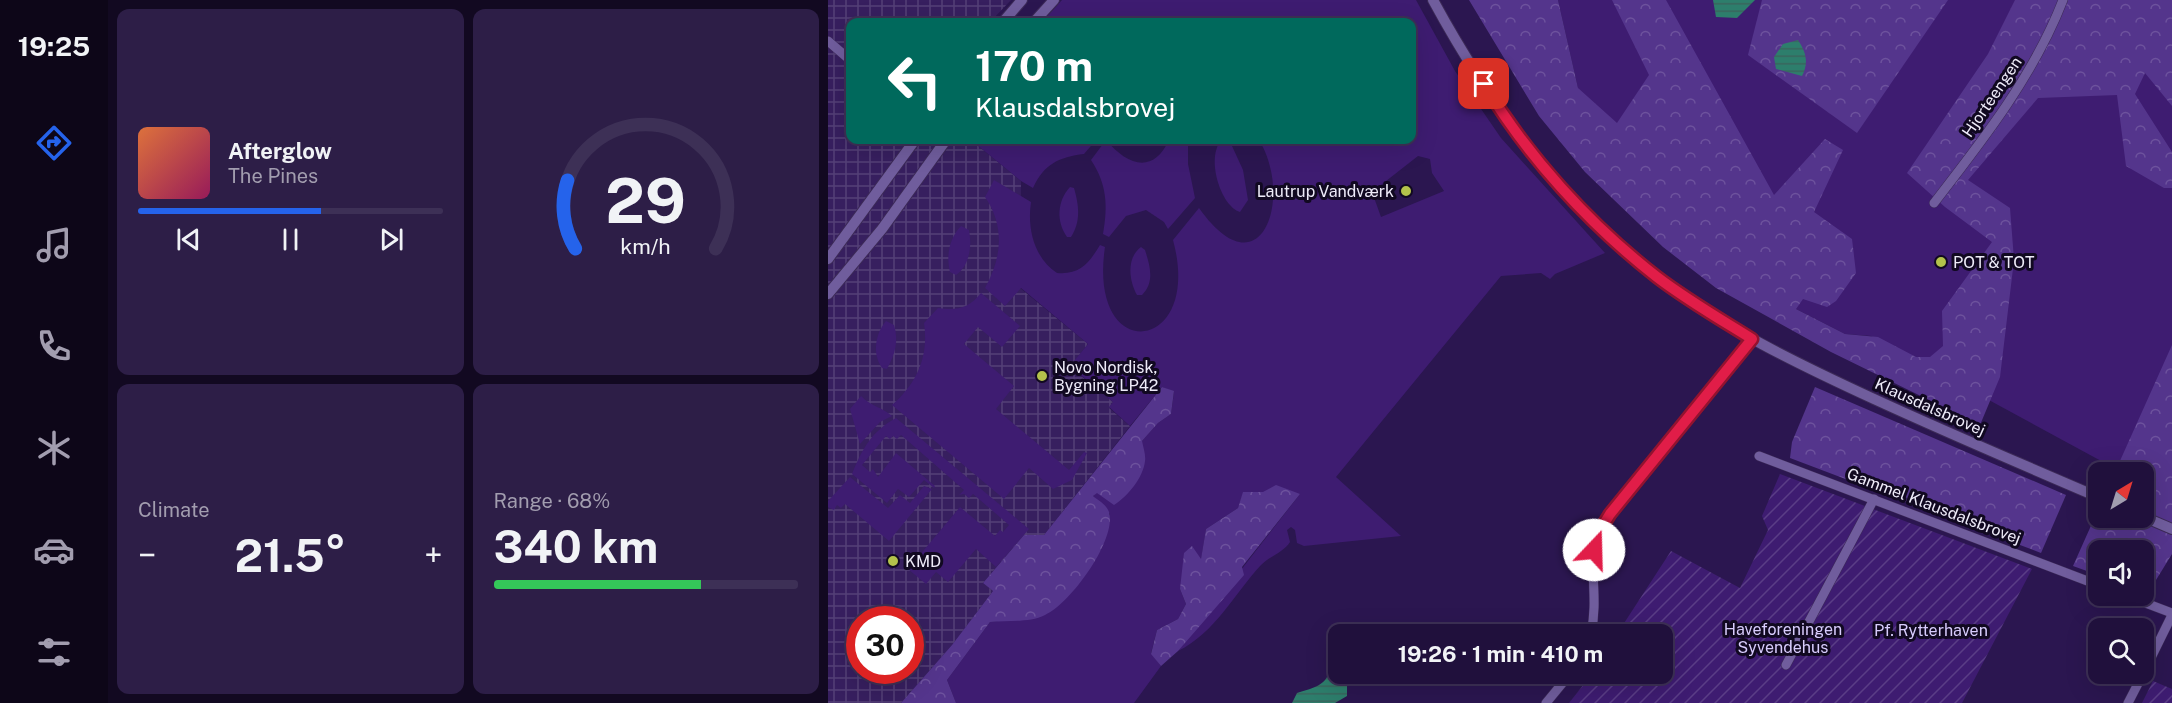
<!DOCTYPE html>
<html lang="en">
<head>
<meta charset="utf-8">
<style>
	body { margin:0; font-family:"Public Sans",sans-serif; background:#2d1e47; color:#f1f3f6; height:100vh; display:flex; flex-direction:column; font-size:22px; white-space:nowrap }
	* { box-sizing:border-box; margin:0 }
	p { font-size:20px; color:#a29daf }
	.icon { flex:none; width:33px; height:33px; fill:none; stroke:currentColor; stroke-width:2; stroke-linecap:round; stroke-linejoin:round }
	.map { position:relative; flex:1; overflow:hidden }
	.side { display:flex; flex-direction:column; gap:9px; padding:9px; background:#120921; width:720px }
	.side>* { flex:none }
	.top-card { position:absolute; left:18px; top:18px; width:570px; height:126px; border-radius:12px; box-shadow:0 6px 24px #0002,0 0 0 2px #3d3056; background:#00695c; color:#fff; overflow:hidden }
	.needle { width:39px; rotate:38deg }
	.buttons { position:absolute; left:1260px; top:462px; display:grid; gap:12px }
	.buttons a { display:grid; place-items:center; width:66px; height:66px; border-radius:12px; background:#20103c; box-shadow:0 6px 24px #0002,0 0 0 2px #3d3056; font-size:30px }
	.speed { position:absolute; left:18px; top:606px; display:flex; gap:12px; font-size:30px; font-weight:700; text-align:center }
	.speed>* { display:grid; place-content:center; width:78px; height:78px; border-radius:50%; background:#20103c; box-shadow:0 6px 24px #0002,0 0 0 2px #3d3056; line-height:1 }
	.speed .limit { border:9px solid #d22; background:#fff; color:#111 }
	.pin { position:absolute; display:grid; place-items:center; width:51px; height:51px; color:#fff; margin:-26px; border-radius:12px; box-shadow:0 3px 9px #0006 }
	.me { position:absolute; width:66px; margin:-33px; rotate:21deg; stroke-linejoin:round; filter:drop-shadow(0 0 4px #0008) }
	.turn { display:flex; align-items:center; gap:21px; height:126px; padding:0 30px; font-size:27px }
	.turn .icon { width:78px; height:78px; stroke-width:2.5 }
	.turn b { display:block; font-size:42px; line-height:51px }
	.big { font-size:45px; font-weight:700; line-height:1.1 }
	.side .tile { flex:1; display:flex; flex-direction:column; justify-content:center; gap:9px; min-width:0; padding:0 21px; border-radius:12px; background:#2d1e47 }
	.side .dial { align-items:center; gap:0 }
	.dial svg { height:156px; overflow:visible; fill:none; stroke:#3d3056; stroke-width:7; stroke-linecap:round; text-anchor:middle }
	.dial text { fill:#f1f3f6; stroke:none }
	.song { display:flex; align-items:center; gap:18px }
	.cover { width:72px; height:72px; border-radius:9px; background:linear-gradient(135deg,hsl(20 70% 55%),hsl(330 70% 35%)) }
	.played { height:6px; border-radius:3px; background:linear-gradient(90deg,#2563eb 60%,#3d3056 60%) }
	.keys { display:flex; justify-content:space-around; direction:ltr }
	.heat { display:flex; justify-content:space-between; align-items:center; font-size:33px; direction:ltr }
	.charge { height:9px; border-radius:4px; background:linear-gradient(90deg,#34c759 68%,#3d3056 0) }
	.side .tiles { flex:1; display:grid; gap:9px; grid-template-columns:repeat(2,1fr) }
	.trip { position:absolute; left:500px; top:624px; width:345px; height:60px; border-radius:12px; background:#20103c; box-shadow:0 6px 24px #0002,0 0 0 2px #3d3056; font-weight:700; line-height:60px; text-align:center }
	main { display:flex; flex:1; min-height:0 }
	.menu { display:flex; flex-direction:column; width:108px; justify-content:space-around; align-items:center; background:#0d0618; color:#a29daf }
	.menu .icon { width:42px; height:42px }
	.menu .current { color:#2563eb }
	.menu b { font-size:27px; color:#f1f3f6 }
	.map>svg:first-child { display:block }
	.industrial { fill:url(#industrial-grid); fill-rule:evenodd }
	.grass { fill:#3e1c71; fill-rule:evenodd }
	.forest { fill:url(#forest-crowns) }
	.garden { fill:url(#garden-furrows) }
	.water { fill:url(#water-rules) }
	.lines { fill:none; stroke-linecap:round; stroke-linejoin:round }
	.minor-casing { stroke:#3c2a57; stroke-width:10 }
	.tertiary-casing { stroke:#3c2a57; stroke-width:12 }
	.minor { stroke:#705d9d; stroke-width:9 }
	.tertiary { stroke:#705d9d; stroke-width:10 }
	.route-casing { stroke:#92132f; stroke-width:15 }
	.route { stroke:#e11d48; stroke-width:10 }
	.poi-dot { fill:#b3c24b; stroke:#110921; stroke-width:2 }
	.labels { text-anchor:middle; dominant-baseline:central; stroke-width:6; stroke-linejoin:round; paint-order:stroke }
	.street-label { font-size:16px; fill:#eeebf9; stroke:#110921 }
	.poi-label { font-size:16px; fill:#eeebf9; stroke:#110921; text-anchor:start }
	.park-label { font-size:16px; fill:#d8ccfd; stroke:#110921 }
</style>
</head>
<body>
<main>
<nav class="menu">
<b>19:25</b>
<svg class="icon current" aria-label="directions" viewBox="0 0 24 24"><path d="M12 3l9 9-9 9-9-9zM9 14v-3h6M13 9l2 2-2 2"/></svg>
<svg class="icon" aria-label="music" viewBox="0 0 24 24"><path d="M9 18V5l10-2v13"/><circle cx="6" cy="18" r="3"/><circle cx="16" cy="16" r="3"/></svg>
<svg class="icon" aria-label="phone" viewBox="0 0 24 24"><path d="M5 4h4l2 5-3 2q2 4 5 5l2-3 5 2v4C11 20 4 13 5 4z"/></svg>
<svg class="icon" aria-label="climate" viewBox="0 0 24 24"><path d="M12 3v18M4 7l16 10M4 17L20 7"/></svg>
<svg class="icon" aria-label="car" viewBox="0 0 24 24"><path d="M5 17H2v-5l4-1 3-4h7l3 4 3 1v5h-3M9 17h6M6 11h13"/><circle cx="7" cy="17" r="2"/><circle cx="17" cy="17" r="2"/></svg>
<svg class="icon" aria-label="filters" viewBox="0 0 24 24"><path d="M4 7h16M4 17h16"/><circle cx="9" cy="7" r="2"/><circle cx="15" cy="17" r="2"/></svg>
</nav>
<section class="side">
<div class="tiles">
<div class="tile">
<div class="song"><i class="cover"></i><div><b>Afterglow</b><p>The Pines</p></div></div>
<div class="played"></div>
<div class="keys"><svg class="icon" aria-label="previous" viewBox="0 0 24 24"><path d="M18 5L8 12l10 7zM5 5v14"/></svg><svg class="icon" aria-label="pause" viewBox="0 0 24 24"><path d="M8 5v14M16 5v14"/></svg><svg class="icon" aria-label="next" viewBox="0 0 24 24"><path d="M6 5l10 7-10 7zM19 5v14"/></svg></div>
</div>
<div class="tile dial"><svg viewBox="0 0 100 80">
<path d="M14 69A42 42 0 1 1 86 69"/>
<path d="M14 69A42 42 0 0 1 10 34" stroke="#2563eb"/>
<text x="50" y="56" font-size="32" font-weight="700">29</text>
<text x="50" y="72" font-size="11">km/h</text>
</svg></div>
<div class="tile"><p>Climate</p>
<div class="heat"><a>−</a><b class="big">21.5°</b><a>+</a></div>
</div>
<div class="tile"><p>Range · 68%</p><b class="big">340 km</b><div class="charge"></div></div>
</div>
</section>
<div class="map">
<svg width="1344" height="703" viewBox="0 0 1344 703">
	<defs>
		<pattern id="industrial-grid" width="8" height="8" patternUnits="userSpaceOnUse" patternTransform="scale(1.5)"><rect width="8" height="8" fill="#371f5f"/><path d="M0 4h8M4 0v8" fill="none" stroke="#544077"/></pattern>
		<pattern id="forest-crowns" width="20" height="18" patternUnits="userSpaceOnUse" patternTransform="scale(1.5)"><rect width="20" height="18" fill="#54358c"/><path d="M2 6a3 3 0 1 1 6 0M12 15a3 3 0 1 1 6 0" fill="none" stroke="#6d529d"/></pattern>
		<pattern id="garden-furrows" width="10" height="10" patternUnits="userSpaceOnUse" patternTransform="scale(1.5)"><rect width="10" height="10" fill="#3e1c71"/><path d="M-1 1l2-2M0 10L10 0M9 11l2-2" fill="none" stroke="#5a3d86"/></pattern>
		<pattern id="water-rules" width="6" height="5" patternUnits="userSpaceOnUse" patternTransform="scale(1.5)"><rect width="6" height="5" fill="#2d7e6c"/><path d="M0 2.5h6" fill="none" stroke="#39655d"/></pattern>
	</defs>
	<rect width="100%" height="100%" fill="#2b1650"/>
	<path class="industrial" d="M 0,0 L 183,0 L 162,22 L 22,22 L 22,140 L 143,140 L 193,181 L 192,288 L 260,344 L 242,367 L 285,402 L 281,408 L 302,426 L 216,535 L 196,535 L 155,583 L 165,591 L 124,645 L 73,703 L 0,703 ZM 32,620 L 82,620 L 82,670 L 32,670 Z"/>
	<g class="grass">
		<path d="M 234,0 L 588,0 L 627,71 L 673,138 L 777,253 L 727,274 L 722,279 L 713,273 L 673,276 L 508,477 L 573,536 L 476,546 L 469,543 L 467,530 L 463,527 L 459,530 L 462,542 C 456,552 442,556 433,565 C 406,594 387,633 350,651 L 472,494 L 416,492 L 410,508 L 378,529 L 373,560 L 352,589 L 358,604 L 350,619 L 329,630 L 323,653 L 333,666 L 306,703 L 128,703 L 119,680 L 162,622 L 178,620 L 273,550 L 282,514 L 265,496 L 330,423 L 343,414 L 346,392 L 334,387 L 302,426 L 281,407 L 285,402 L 242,366 L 260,344 L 193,288 L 177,306 L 157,288 C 174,258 177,226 157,197 L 166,180 L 203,202 C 199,228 206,258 229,273 C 252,275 261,263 272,245 L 277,247 C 259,367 376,354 345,240 L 371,208 C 433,295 466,197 431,140 L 584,140 L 584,22 L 214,22 ZM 590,156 L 602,159 L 604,173 L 616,191 L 553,217 L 544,192 Z"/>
		<path d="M 730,0 L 1344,0 L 1344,491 L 1316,472 L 1299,472 L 1275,462 L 1043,336 L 1017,334 L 968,309 L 753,136 L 750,88 Z"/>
		<path d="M 143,140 L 268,140 L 256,154 C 231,157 216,164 205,188 L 193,181 Z"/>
		<path d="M 278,140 C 299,165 325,175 341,140 L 352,140 L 360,146 L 360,164 L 367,198 L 340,229 L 336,222 L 318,210 L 298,216 L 281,237 L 275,234 C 280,206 279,184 263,160 Z"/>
		<path d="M 393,141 L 404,146 L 415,170 L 420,200 L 412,212 C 392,206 378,157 393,141 Z"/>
		<path d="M 242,187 L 246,188 C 251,206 253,221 243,237 L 239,237 C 228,222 229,201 242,187 Z"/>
		<path d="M 133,226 L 141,230 C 144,246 142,265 128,275 L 122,272 C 118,255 121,239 133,226 Z"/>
		<path d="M 313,247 L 317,250 C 322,266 327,282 314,295 L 309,295 C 301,281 298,258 313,247 Z"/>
		<path d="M 153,293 L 192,326 L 174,347 L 150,327 L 136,344 L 186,386 L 168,409 L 241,470 L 256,452 L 259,453 L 244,480 L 225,489 L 201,468 L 176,499 L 64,405 C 89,383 101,356 96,323 L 110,308 C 129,311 141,308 153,293 Z"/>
		<path d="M 58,321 L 66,325 C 71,341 67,354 59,369 L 54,368 C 44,354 47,334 58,321 Z"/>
		<path d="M 33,396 C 42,406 54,407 64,416 L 52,422 L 32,444 L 22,409 Z"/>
		<path d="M 68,418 L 201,529 L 168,567 L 148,549 L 120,582 L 108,572 L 98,584 L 80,569 L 132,507 L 167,536 L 172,530 L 175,532 L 181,525 L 145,494 L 141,498 L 136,494 L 131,495 L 136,490 L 73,435 L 69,439 L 65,436 L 62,439 L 58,436 L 34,465 L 42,472 L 45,469 L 50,477 L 68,453 L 107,486 L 106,488 L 96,480 L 81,497 L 70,489 L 59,503 L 24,474 C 34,449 44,431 68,418 Z"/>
		<path d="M 22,477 L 60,508 L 72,495 L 82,503 L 96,486 L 104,489 L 61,541 L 17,504 L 13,508 L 9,505 L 6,510 L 0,507 L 0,501 Z"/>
	</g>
	<g class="forest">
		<path d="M 641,0 L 730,0 L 750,88 L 789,123 L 821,75 L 784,0 L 838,0 L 946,195 L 997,139 L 1015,150 L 986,212 L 1024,239 L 1028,273 L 1008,301 L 999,307 L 975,299 L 968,309 L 1017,334 L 1050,337 L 1088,357 L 1102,357 L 1115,346 L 1114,311 L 1164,242 L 1117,207 L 1079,173 L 1160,54 L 1187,0 L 1344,0 L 1344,106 L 1317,73 L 1307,94 L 1344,152 L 1344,188 L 1336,188 L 1298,166 L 1289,95 L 1210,98 L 1140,180 L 1182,208 L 1186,260 L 1172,377 L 1152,425 L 1003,352 L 888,288 L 835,247 L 757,172 L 711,116 Z"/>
		<path d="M 934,0 L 1120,0 L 1029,133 L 920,55 Z"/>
		<path d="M 1344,345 L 1344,554 L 1320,593 L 1316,592 L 1316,550 L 1270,550 L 1270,575 L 1245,566 L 1270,510 L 1270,518 L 1316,518 L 1316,472 L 1287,472 Z"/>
		<path d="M 334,387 L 346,391 L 343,414 L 330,423 L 314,441 C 315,447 318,455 317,461 C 315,478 300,496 286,505 L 269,493 L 265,496 C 271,501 278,504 281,512 C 289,540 242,604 217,615 C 201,623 180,620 162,622 L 119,680 L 128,703 L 73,703 L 124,645 L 165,591 L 155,583 L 196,535 L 216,535 Z"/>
		<path d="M 987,387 L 1238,495 L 1213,553 L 962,458 L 964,442 Z"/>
		<path d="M 448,485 L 472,494 L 414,567 L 416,575 L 350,651 L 333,666 L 323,654 L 329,630 L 350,619 L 358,604 L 352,589 L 356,553 L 364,546 L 373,559 L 378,529 L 410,508 L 415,492 L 435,492 Z"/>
	</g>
	<g class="garden">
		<path d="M 952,474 L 1204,569 L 1134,703 L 741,703 L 764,674 L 834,674 L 834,634 L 789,634 L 843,551 L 912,588 L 940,530 L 934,516 Z"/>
		<path d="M 1325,681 L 1344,689 L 1344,703 L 1314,703 Z"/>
	</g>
	<g class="water">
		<path d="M 885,0 L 927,0 L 909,18 L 888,17 Z"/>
		<path d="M 970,40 C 978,52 981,63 974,76 L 948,69 L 946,57 L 955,44 Z"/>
		<path d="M 510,647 L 510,674 L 525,674 L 519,682 L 519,696 L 507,703 L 464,703 L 469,693 C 481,689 499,686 501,671 C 502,664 499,659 502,651 Z"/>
	</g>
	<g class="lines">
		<defs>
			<g id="minor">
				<path d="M 0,41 L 22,60"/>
				<path d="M 1106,203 C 1155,140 1206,75 1235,0"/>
				<path d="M 931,456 L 1270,585"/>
				<path d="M 1299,596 L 1344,613"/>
				<path d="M 763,634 C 774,580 749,557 789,504 L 924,339"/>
				<path d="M 958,665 L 1046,499"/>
				<path d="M 1316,672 L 1344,615"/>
				<path d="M 718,703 L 742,674"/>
				<path d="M 1300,703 L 1315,674"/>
			</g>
			<g id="tertiary">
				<path d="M 605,0 C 662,105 734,203 829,277 C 895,328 970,364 1046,399 C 1120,433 1195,465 1270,497"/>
				<path d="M 175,22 L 194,0"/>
				<path d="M 206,22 L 226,0"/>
				<path d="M 0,259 L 87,140"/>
				<path d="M 0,294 L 54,229 L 118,140"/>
				<path d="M 1316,517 L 1344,529"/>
			</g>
		</defs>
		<use href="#minor" class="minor-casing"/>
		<use href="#tertiary" class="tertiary-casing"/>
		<use href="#minor" class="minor"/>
		<use href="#tertiary" class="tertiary"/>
	</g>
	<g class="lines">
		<defs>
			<path id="route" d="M 656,84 C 700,157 761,224 829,277 C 859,300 892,319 924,339 L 782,514 L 771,532 L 766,550"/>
		</defs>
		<use href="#route" class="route-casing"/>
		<use href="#route" class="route"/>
	</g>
	<g class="poi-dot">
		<circle cx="578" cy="191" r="6"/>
		<circle cx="1113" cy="262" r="6"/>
		<circle cx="214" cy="376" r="6"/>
		<circle cx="65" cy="561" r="6"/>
	</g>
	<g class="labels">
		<g class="street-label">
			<text transform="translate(1164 97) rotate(-56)">Hjorteengen</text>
			<text transform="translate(1102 407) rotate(24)">Klausdalsbrovej</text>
			<text transform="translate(1106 506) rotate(21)">Gammel Klausdalsbrovej</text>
		</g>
		<g class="poi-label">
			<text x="566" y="191" text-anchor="end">Lautrup Vandværk</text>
			<text x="1125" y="262">POT &amp; TOT</text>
			<text x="226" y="367">Novo Nordisk,<tspan x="226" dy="18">Bygning LP42</tspan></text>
			<text x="77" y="561">KMD</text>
		</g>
		<g class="park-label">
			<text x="955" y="629">Haveforeningen<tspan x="955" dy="18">Syvendehus</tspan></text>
			<text x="1103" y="630">Pf. Rytterhaven</text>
		</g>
	</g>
</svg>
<div class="buttons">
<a><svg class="needle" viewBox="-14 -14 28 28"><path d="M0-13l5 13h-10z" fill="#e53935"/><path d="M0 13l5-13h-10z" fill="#a29daf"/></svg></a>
<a><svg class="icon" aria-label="sound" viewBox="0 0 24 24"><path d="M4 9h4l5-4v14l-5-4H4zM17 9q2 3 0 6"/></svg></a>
<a><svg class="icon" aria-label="search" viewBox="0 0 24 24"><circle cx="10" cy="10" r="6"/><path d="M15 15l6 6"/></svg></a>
</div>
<div class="speed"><div class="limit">30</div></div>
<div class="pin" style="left:656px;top:84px;background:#d93025"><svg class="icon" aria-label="arrive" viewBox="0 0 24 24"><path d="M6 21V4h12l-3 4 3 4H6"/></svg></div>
<svg class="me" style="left:766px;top:550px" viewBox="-20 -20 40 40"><circle r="19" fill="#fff"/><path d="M0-13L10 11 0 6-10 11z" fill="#e11d48"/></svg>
<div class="trip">19:26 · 1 min · 410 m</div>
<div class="top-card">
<div class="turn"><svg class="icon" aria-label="left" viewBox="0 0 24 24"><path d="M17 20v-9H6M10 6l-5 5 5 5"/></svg><div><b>170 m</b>Klausdalsbrovej</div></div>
</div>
</div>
</main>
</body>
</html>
